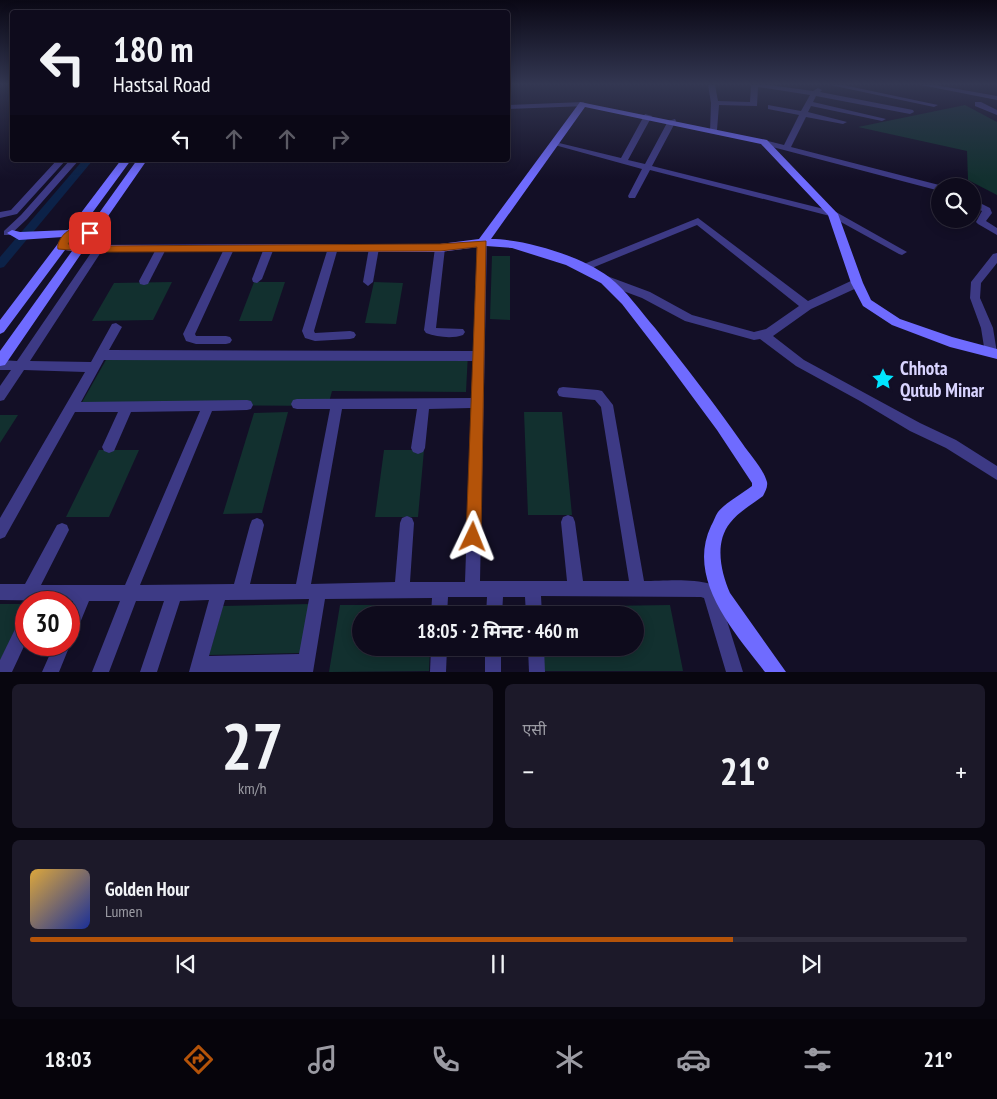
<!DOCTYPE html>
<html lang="hi">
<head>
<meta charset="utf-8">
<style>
	body { margin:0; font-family:"PT Sans Narrow","Noto Sans Devanagari",sans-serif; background:#1c1929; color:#f1f3f6; height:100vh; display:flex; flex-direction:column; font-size:19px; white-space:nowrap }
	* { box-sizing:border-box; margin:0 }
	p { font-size:16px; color:#9b9ba3 }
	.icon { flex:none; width:28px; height:28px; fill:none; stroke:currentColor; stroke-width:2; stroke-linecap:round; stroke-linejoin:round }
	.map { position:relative; height:672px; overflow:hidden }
	.panel { display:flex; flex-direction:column; gap:12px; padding:12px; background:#08060f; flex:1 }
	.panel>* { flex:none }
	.banner { position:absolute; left:10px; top:10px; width:500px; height:152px; border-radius:5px; box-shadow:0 2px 12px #0003,0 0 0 1px #2e2b3b; background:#0e0b1c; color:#f1f3f6; overflow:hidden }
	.controls { position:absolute; left:931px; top:178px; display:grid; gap:10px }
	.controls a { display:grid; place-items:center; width:50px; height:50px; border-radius:50%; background:#0e0b1c; box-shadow:0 2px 12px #0003,0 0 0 1px #2e2b3b; font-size:25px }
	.speed { position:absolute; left:15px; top:591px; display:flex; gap:10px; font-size:25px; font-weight:700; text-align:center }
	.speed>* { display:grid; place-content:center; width:65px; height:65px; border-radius:50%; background:#0e0b1c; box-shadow:0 2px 12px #0003,0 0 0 1px #2e2b3b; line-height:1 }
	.speed .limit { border:8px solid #d22; background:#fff; color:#111 }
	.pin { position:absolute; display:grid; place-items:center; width:42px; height:42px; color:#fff; margin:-21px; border-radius:10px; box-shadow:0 2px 8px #0006 }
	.me { position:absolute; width:55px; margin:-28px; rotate:2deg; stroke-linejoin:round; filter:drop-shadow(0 0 4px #0008) }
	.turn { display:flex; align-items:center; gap:18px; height:105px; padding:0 20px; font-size:22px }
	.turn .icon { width:65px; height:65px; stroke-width:2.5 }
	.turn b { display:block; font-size:35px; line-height:42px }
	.lanes { display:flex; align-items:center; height:48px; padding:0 20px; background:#0003; justify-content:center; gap:25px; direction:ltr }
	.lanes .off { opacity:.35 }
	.big { font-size:38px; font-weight:700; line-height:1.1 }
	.panel .tile { flex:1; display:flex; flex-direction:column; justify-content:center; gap:8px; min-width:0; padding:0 18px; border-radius:8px; background:#1c1929 }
	.panel .dial { align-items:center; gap:0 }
	.dial b { font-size:65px; line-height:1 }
	.song { display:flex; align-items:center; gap:15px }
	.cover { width:60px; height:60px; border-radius:8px; background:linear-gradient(135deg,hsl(40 70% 55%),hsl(230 70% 35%)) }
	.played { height:5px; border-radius:2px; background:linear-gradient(90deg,#b45309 75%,#2e2b3b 75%) }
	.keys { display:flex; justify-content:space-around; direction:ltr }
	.heat { display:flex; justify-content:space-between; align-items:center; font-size:28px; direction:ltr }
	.panel .tiles { flex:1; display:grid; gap:12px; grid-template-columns:1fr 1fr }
	.tile:last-child { grid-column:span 2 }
	.trip { position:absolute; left:352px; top:606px; width:292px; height:50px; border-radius:25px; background:#0e0b1c; box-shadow:0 2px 12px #0003,0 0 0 1px #2e2b3b; font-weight:700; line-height:50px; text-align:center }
	.tabs { display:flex; height:80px; justify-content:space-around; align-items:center; background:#06040b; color:#9b9ba3 }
	.tabs .icon { width:35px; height:35px }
	.tabs .selected { color:#b45309 }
	.tabs b { font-size:22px; color:#f1f3f6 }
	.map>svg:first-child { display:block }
	.green { fill:#12302f }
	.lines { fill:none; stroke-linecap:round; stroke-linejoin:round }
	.canal { fill:#0c2248; fill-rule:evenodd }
	.street { fill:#3d3a85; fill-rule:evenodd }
	.secondary { fill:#6f6bff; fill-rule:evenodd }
	.route { fill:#b45309; stroke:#753606 }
	.labels { text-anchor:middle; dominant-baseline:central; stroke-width:4; stroke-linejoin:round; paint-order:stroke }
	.poi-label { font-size:19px; font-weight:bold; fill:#d9d4ff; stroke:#130f26; text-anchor:start }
</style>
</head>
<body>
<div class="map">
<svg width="997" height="672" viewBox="0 0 997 672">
	<rect width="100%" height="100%" fill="#130f26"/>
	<g class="green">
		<path d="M 965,105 L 997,122 L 997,195 L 968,180 L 967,151 L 858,127 Z"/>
		<path d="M 492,256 L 510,256 L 510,320 L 490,319 Z"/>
		<path d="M 172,282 L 153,320 L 92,321 L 114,283 Z"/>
		<path d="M 254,282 L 285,282 L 272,321 L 239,321 Z"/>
		<path d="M 374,282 L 403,283 L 396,324 L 365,323 Z"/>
		<path d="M 111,351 L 468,353 L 466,392 L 332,391 L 328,406 L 81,404 Z"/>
		<path d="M 288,412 L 262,513 L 223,514 L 254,413 Z"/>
		<path d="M 524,412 L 562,412 L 572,515 L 528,515 Z"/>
		<path d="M 0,415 L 18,415 L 0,443 Z"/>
		<path d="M 99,450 L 139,450 L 109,517 L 66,517 Z"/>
		<path d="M 384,450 L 424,450 L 418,517 L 375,517 Z"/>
		<path d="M 0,604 L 26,604 L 26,608 L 0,661 Z"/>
		<path d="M 310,604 L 301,653 L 209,655 L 223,606 Z"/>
		<path d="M 340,605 L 433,605 L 432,615 L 361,615 L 361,648 L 430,648 L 429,671 L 329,672 Z"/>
		<path d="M 670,605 L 683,671 L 542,671 L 541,648 L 636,648 L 636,615 L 539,615 L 538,607 Z"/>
	</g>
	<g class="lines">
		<path class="canal" d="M 83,160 L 93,160 L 4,267 L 0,268 L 0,257 Z"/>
		<g class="street">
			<path d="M 708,85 L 715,85 L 718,101 L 750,102 L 751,85 L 769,85 L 813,91 L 818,88 L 822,90 L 820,92 L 913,110 L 914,112 L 910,114 L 816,96 L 813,102 L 886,119 L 882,121 L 811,106 L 808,112 L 847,122 L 843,124 L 806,117 L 791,147 L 943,186 L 940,186 L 940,191 L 761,144 L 761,140 L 764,140 L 784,145 L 799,115 L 768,109 L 768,105 L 801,111 L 810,95 L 758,87 L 757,106 L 719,105 L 717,130 L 710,132 L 711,103 Z"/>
			<path d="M 830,85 L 843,85 L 938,105 L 934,107 Z"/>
			<path d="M 921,85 L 935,85 L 997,96 L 997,100 Z"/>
			<path d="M 583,102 L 587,104 L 586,106 L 508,109 L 508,105 Z"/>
			<path d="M 975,102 L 981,102 L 997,110 L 997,115 L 975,106 Z"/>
			<path d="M 645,114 L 652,116 L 628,160 L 645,164 L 668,121 L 675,119 L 676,121 L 652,166 L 836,212 L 907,252 L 902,255 L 899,254 L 830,216 L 650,170 L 635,198 L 629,198 L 628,196 L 642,169 L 551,144 L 555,142 L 621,158 Z"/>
			<path d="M 57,160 L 66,160 L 17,214 L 0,218 L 0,212 L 11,210 Z"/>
			<path d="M 70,160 L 79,160 L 27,219 L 10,235 L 4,235 L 4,231 L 21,215 Z"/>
			<path d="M 972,199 L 990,208 L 992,213 L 986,221 L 997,228 L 997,235 L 978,224 L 976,222 L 982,211 L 972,206 Z"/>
			<path d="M 698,218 L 808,301 L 853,280 L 861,280 L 862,283 L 861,286 L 811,309 L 773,336 L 804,360 L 920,423 L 956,440 L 997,466 L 997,480 L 946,448 L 910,431 L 860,401 L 796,366 L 760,339 L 754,340 L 685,321 L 642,298 L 599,282 L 598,279 L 603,275 L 607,276 L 650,292 L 692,315 L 754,332 L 766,329 L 799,306 L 697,225 L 587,270 L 583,272 L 578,268 L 579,266 Z"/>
			<path d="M 482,240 L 487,243 L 480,581 L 567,581 L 561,522 L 563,517 L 568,515 L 573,517 L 575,522 L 583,581 L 629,581 L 601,407 L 595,400 L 563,397 L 559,396 L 557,392 L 559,388 L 563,387 L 598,390 L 602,391 L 613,405 L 644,581 C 669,581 722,574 733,601 L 731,607 L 723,608 L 743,672 L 726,672 L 704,598 L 701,597 L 541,596 L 542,615 L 526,615 L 525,597 L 503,597 L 502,615 L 486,615 L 487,597 L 448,597 L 447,615 L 431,615 L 432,598 L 325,599 L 313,672 L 189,672 L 209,600 L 180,601 L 157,672 L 140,672 L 164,601 L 136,601 L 109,672 L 92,672 L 120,601 L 89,601 L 75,635 L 69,637 L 69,610 L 73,601 L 0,600 L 0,584 L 25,584 L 57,525 L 62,523 L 67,525 L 69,530 L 41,585 L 125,585 L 200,411 L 131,412 L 114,451 L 109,453 L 104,451 L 102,447 L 118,412 L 75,412 L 5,537 L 0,539 L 0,518 L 85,372 L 24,370 L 4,400 L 0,401 L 0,386 L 11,370 L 0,370 L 0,360 L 17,361 L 95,247 L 101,247 L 103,249 L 30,361 L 91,362 L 112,324 L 116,323 L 122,327 L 109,350 L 473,351 L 477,243 ZM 104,360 L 473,361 L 471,398 L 297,399 L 293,400 L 291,404 L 293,408 L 297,409 L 330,409 L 296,584 L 250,584 L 264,525 L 262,520 L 257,518 L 252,520 L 250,525 L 234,584 L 140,585 L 212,411 L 247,410 L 251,409 L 253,405 L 251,401 L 247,400 L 81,402 ZM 471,408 L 465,582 L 410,582 L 414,523 L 412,518 L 407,516 L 402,518 L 400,523 L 395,582 L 311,584 L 342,409 L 417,409 L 411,448 L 413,452 L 418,454 L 423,452 L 425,448 L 429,409 ZM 309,599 L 299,654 L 209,656 L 225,600 Z"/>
			<path d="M 269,245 L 274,248 L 262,279 L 257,283 L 253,282 L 252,279 L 264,248 Z"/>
			<path d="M 333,245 L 338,248 L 314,331 L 315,333 L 350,331 L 354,332 L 356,335 L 354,338 L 350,339 L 315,341 L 305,338 L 302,331 L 328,248 Z"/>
			<path d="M 374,245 L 379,248 L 373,282 L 368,286 L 363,282 L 369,248 Z"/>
			<path d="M 440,245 L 445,248 L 436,328 L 463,329 L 465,332 L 463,335 C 452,339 437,337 426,333 L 424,330 L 435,248 Z"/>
			<path d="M 161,246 L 166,249 L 148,284 L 144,285 L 140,284 L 139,281 L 156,249 Z"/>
			<path d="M 229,246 L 234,249 L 195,334 L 196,336 L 226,336 L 230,337 L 232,340 L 230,343 L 226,344 L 196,344 L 186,341 L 183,334 L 224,249 Z"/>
			<path d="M 997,253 L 997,263 L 981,283 L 980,298 L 993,328 L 997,353 L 995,356 L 987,356 L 985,353 L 981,328 L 970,298 L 971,282 L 993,254 Z"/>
			<path d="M 26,617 L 26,642 L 12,672 L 0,672 L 0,660 L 20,619 Z"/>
			<path d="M 69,641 L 70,645 L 59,672 L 42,672 L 54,645 L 69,645 Z"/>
			<path d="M 431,648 L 447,648 L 446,672 L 430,672 Z"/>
			<rect x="485" y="648" width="16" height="24"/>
			<path d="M 528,648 L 544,648 L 545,672 L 529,672 Z"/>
		</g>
		<path class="secondary" d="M 580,102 L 767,140 L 838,214 L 863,283 L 871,300 L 900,319 L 952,337 L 997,349 L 997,359 L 950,347 L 892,325 L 863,306 L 851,283 L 828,215 L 761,144 L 585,107 L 491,239 C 525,239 581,256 609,277 C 627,291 640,311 655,328 C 685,366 715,404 742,443 C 750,455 763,468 767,482 C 768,487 765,492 763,496 C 753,504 738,512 730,523 C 714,543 721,572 730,593 L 786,672 L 765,672 C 734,632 686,579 711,526 C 714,521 715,516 718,512 C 726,502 742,494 752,486 L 752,483 L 717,430 L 666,361 L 622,304 L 601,283 L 566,265 L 512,248 L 486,246 L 440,252 L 83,251 L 5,365 L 0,366 L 0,351 L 72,251 L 65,250 L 4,332 L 0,334 L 0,320 L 63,237 L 19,240 L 7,233 L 12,230 L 20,232 L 68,230 L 121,160 L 131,160 L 79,231 L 79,235 L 75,236 L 70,243 L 77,244 L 137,160 L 147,160 L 88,245 L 440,244 L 479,239 Z"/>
	</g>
	<linearGradient id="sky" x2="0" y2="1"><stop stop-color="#0a0815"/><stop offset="0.47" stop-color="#333752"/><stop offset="1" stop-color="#333752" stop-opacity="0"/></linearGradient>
	<rect width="997" height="179" fill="url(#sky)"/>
	<path class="route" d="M 70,230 L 90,230 L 95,233 L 90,236 L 73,237 L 68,244 L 98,246 L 440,244 L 486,241 L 481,537 L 479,542 L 473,545 L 468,542 L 466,537 L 477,247 L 440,251 L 98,252 L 58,249 C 56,243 64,232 70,230 Z"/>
	<defs>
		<symbol id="sight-bare" viewBox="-9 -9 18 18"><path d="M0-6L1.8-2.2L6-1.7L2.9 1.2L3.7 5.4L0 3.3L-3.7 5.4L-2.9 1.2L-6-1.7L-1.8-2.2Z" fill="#00e5ff" stroke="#130f26" stroke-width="2.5" paint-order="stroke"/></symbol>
	</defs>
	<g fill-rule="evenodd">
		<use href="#sight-bare" x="867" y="363" width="32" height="32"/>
	</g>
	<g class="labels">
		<g class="poi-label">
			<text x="900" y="368">Chhota<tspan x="900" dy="22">Qutub Minar</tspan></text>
		</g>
	</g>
</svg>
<div class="controls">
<a><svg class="icon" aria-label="search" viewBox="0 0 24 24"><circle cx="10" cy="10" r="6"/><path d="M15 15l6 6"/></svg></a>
</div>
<div class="speed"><div class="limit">30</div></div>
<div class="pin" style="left:90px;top:233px;background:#d93025"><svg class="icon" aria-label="arrive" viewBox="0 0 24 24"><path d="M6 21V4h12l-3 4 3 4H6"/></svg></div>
<svg class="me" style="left:473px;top:537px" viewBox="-20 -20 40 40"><path d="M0-17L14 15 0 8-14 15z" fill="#b45309" stroke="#fff" stroke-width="4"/></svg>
<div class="trip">18:05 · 2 मिनट · 460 m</div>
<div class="banner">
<div class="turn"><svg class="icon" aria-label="left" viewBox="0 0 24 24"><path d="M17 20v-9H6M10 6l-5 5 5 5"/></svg><div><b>180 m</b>Hastsal Road</div></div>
<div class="lanes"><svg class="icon" aria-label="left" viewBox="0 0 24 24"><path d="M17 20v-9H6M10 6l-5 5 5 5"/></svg><svg class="icon off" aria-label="ahead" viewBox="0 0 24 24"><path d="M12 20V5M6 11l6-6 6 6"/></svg><svg class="icon off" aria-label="ahead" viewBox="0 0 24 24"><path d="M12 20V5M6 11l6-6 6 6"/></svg><svg class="icon off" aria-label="right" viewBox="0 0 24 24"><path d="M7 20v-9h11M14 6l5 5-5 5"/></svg></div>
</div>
</div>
<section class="panel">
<div class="tiles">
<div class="tile dial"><b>27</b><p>km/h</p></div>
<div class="tile"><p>एसी</p>
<div class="heat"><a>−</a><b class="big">21°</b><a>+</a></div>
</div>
<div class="tile">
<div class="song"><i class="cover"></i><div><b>Golden Hour</b><p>Lumen</p></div></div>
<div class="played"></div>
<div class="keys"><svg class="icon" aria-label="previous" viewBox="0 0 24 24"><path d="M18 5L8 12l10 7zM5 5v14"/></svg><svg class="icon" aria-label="pause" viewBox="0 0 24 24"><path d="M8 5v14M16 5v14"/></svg><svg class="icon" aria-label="next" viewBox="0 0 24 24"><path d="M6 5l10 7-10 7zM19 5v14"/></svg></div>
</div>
</div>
</section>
<nav class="tabs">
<b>18:03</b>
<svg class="icon selected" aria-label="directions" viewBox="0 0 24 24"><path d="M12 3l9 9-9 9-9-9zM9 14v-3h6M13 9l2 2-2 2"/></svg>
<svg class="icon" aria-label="music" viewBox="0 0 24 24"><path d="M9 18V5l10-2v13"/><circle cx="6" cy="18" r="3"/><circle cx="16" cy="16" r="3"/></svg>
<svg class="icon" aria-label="phone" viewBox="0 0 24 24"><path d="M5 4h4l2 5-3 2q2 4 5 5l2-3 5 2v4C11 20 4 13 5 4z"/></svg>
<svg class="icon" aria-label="climate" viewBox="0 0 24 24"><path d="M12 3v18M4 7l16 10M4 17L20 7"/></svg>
<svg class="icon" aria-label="car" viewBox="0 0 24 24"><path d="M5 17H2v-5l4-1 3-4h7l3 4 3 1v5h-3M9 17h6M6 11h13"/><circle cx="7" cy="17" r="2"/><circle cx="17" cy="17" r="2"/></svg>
<svg class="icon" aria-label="filters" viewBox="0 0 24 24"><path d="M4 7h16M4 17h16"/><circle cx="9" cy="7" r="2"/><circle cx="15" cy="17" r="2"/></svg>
<b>21°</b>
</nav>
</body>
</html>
